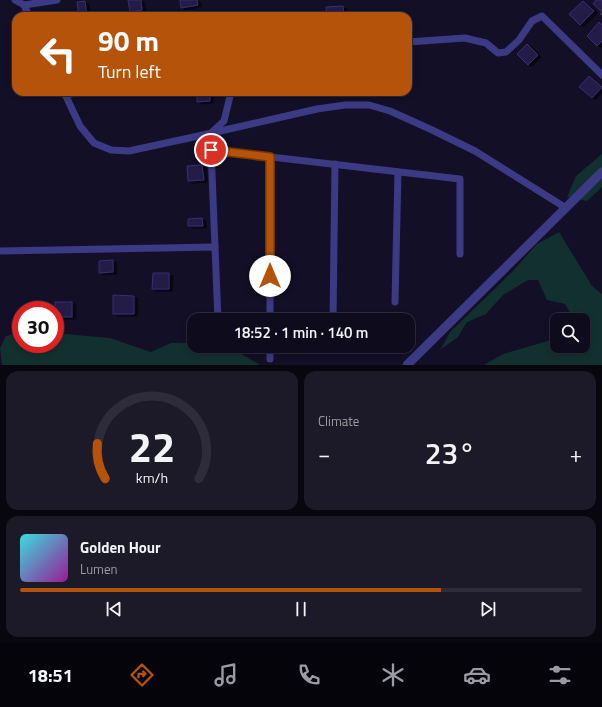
<!DOCTYPE html>
<html lang="en">
<head>
<meta charset="utf-8">
<style>
	body { margin:0; font-family:"Titillium Web",sans-serif; background:#1c1929; color:#f1f3f6; height:100vh; display:flex; flex-direction:column; font-size:15px; white-space:nowrap }
	* { box-sizing:border-box; margin:0 }
	p { font-size:13px; color:#9b9ba3 }
	.icon { flex:none; width:22px; height:22px; fill:none; stroke:currentColor; stroke-width:2; stroke-linecap:round; stroke-linejoin:round }
	.map { position:relative; height:365px; overflow:hidden }
	.panel { display:flex; flex-direction:column; gap:6px; padding:6px; background:#08060f; flex:1 }
	.panel>* { flex:none }
	.hud { position:absolute; left:12px; top:12px; width:400px; height:84px; border-radius:12px; box-shadow:0 2px 6px #0003,0 0 0 1px #2e2b3b; background:#b45309; color:#fff; overflow:hidden }
	.controls { position:absolute; left:550px; top:313px; display:grid; gap:8px }
	.controls a { display:grid; place-items:center; width:40px; height:40px; border-radius:8px; background:#0e0b1c; box-shadow:0 2px 6px #0003,0 0 0 1px #2e2b3b; font-size:20px }
	.speed { position:absolute; left:12px; top:301px; display:flex; gap:8px; font-size:20px; font-weight:700; text-align:center }
	.speed>* { display:grid; place-content:center; width:52px; height:52px; border-radius:50%; background:#0e0b1c; box-shadow:0 2px 6px #0003,0 0 0 1px #2e2b3b; line-height:1 }
	.speed .limit { border:6px solid #d22; background:#fff; color:#111 }
	.pin { position:absolute; display:grid; place-items:center; width:34px; height:34px; color:#fff; margin:-17px; border:2px solid #fff; border-radius:50%; box-shadow:0 1px 4px #0007 }
	.me { position:absolute; width:44px; margin:-22px; rotate:0deg; stroke-linejoin:round; filter:drop-shadow(0 0 3px #0008) }
	.turn { display:flex; align-items:center; gap:14px; height:84px; padding:0 20px; font-size:18px }
	.turn .icon { width:52px; height:52px; stroke-width:2.5 }
	.turn b { display:block; font-size:28px; line-height:34px }
	.big { font-size:30px; font-weight:600; line-height:1.1 }
	.panel .widget { flex:1; display:flex; flex-direction:column; justify-content:center; gap:6px; min-width:0; padding:0 14px; border-radius:12px; background:#1c1929 }
	.panel .dial { align-items:center; gap:0 }
	.dial svg { height:104px; overflow:visible; fill:none; stroke:#2e2b3b; stroke-width:7; stroke-linecap:round; text-anchor:middle }
	.dial text { fill:#f1f3f6; stroke:none }
	.song { display:flex; align-items:center; gap:12px }
	.cover { width:48px; height:48px; border-radius:6px; background:linear-gradient(135deg,hsl(180 70% 55%),hsl(300 70% 35%)) }
	.played { height:4px; border-radius:2px; background:linear-gradient(90deg,#b45309 75%,#2e2b3b 75%) }
	.keys { display:flex; justify-content:space-around; direction:ltr }
	.heat { display:flex; justify-content:space-between; align-items:center; font-size:22px; direction:ltr }
	.panel .tiles { flex:1; display:grid; gap:6px; grid-template-columns:1fr 1fr }
	.widget:last-child { grid-column:span 2 }
	.trip { position:absolute; left:187px; top:313px; width:228px; height:40px; border-radius:12px; background:#0e0b1c; box-shadow:0 2px 6px #0003,0 0 0 1px #2e2b3b; font-weight:600; line-height:40px; text-align:center }
	.tabs { display:flex; height:64px; justify-content:space-around; align-items:center; background:#06040b; color:#9b9ba3 }
	.tabs .icon { width:28px; height:28px }
	.tabs .active { color:#b45309 }
	.tabs b { font-size:18px; color:#f1f3f6 }
	.map>svg:first-child { display:block }
	.green { fill:#12302f }
	.building { fill:#241b47; stroke:#3b2d73; filter:url(#shadow) }
	.lines { fill:none; stroke-linecap:round; stroke-linejoin:round }
	.minor { stroke:#3d3a85; stroke-width:7 }
	.tertiary { stroke:#3d3a85; stroke-width:9 }
	.route-casing { stroke:#753606; stroke-width:10 }
	.route { stroke:#b45309; stroke-width:7 }
</style>
</head>
<body>
<div class="map">
<svg width="602" height="365" viewBox="0 0 602 365">
	<defs>
		<filter id="shadow"><feDropShadow dx="3.5" dy="2" stdDeviation="0" flood-color="#0009"/></filter>
	</defs>
	<rect width="100%" height="100%" fill="#130f26"/>
	<g class="green">
		<path d="M 602,154 L 602,187 L 587,201 L 567,197 L 576,176 Z"/>
		<path d="M 559,232 L 592,286 L 602,294 L 602,365 L 484,365 L 503,354 L 548,341 L 557,336 L 557,346 L 583,346 L 583,320 L 569,320 L 570,313 L 565,304 L 547,300 L 538,280 L 528,280 L 503,295 L 486,314 L 467,322 L 458,337 L 440,350 L 450,332 L 511,273 L 537,244 Z"/>
		<path d="M 21,333 L 21,344 L 55,344 L 55,333 L 110,338 L 151,352 L 171,343 L 194,343 L 194,346 L 228,346 L 260,365 L 2,365 L 0,348 L 6,336 Z"/>
	</g>
	<g class="building">
		<path d="M 128,0 L 141,0 L 142,10 L 130,12 Z"/>
		<path d="M 180,0 L 197,0 L 198,5 L 181,8 Z"/>
		<path d="M 596,0 L 602,0 L 602,15 L 600,14 L 602,12 L 593,4 Z"/>
		<path d="M 85,1 L 87,16 L 79,16 L 77,2 Z"/>
		<path d="M 583,1 L 594,11 L 580,25 L 569,14 Z"/>
		<path d="M 343,6 L 344,16 L 327,16 L 326,7 Z"/>
		<path d="M 599,22 L 602,25 L 602,41 L 597,46 L 587,36 Z"/>
		<path d="M 527,44 L 538,55 L 528,65 L 517,54 Z"/>
		<path d="M 589,76 L 602,87 L 592,98 L 579,87 Z"/>
		<path d="M 197,92 L 210,92 L 210,101 L 197,102 Z"/>
		<path d="M 202,165 L 204,180 L 188,181 L 187,166 Z"/>
		<path d="M 202,218 L 203,226 L 188,226 L 188,219 Z"/>
		<path d="M 113,260 L 113,272 L 99,273 L 99,261 Z"/>
		<path d="M 153,273 L 169,273 L 169,289 L 152,289 Z"/>
		<path d="M 113,295 L 134,296 L 134,314 L 113,314 Z"/>
		<rect x="55" y="302" width="17" height="15"/>
	</g>
	<g class="lines">
		<g class="minor">
			<path d="M 15,0 L 24,5 L 29,16"/>
			<path d="M 24,5 L 57,0"/>
			<path d="M 408,42 L 465,38 L 486,43 L 498,53 L 506,52 L 519,40 L 532,21 L 542,16 L 602,75"/>
			<path d="M 64,92 L 80,126 L 94,143 L 111,150 L 129,151 L 203,135 L 317,109 L 345,105 L 369,105 L 390,111 L 430,129 L 475,151 L 566,208"/>
			<path d="M 65,95 L 82,92"/>
			<path d="M 211,150 L 460,179 L 460,254"/>
			<path d="M 270,157 L 270,320"/>
			<path d="M 0,251 L 215,247"/>
			<path d="M 395,302 L 398,172"/>
			<path d="M 218,320 L 211,150 L 211,133 L 224,121 L 231,92"/>
			<path d="M 333,320 L 335,164"/>
			<path d="M 270,346 L 270,359"/>
		</g>
		<path class="tertiary" d="M 407,365 L 602,172"/>
	</g>
	<g class="lines">
		<defs>
			<path id="route" d="M 211,150 L 270,157 L 270,276"/>
		</defs>
		<use href="#route" class="route-casing"/>
		<use href="#route" class="route"/>
	</g>
</svg>
<div class="controls">
<a><svg class="icon" aria-label="search" viewBox="0 0 24 24"><circle cx="10" cy="10" r="6"/><path d="M15 15l6 6"/></svg></a>
</div>
<div class="speed"><div class="limit">30</div></div>
<div class="pin" style="left:211px;top:150px;background:#d93025"><svg class="icon" aria-label="arrive" viewBox="0 0 24 24"><path d="M6 21V4h12l-3 4 3 4H6"/></svg></div>
<svg class="me" style="left:270px;top:276px" viewBox="-20 -20 40 40"><circle r="19" fill="#fff"/><path d="M0-13L10 11 0 6-10 11z" fill="#b45309"/></svg>
<div class="trip">18:52 · 1 min · 140 m</div>
<div class="hud">
<div class="turn"><svg class="icon" aria-label="left" viewBox="0 0 24 24"><path d="M17 20v-9H6M10 6l-5 5 5 5"/></svg><div><b>90 m</b>Turn left</div></div>
</div>
</div>
<section class="panel">
<div class="tiles">
<div class="widget dial"><svg viewBox="0 0 100 80">
<path d="M14 69A42 42 0 1 1 86 69"/>
<path d="M14 69A42 42 0 0 1 8 42" stroke="#b45309"/>
<text x="50" y="56" font-size="32" font-weight="700">22</text>
<text x="50" y="72" font-size="11">km/h</text>
</svg></div>
<div class="widget"><p>Climate</p>
<div class="heat"><a>−</a><b class="big">23°</b><a>+</a></div>
</div>
<div class="widget">
<div class="song"><i class="cover"></i><div><b>Golden Hour</b><p>Lumen</p></div></div>
<div class="played"></div>
<div class="keys"><svg class="icon" aria-label="previous" viewBox="0 0 24 24"><path d="M18 5L8 12l10 7zM5 5v14"/></svg><svg class="icon" aria-label="pause" viewBox="0 0 24 24"><path d="M8 5v14M16 5v14"/></svg><svg class="icon" aria-label="next" viewBox="0 0 24 24"><path d="M6 5l10 7-10 7zM19 5v14"/></svg></div>
</div>
</div>
</section>
<nav class="tabs">
<b>18:51</b>
<svg class="icon active" aria-label="directions" viewBox="0 0 24 24"><path d="M12 3l9 9-9 9-9-9zM9 14v-3h6M13 9l2 2-2 2"/></svg>
<svg class="icon" aria-label="music" viewBox="0 0 24 24"><path d="M9 18V5l10-2v13"/><circle cx="6" cy="18" r="3"/><circle cx="16" cy="16" r="3"/></svg>
<svg class="icon" aria-label="phone" viewBox="0 0 24 24"><path d="M5 4h4l2 5-3 2q2 4 5 5l2-3 5 2v4C11 20 4 13 5 4z"/></svg>
<svg class="icon" aria-label="climate" viewBox="0 0 24 24"><path d="M12 3v18M4 7l16 10M4 17L20 7"/></svg>
<svg class="icon" aria-label="car" viewBox="0 0 24 24"><path d="M5 17H2v-5l4-1 3-4h7l3 4 3 1v5h-3M9 17h6M6 11h13"/><circle cx="7" cy="17" r="2"/><circle cx="17" cy="17" r="2"/></svg>
<svg class="icon" aria-label="filters" viewBox="0 0 24 24"><path d="M4 7h16M4 17h16"/><circle cx="9" cy="7" r="2"/><circle cx="15" cy="17" r="2"/></svg>
</nav>
</body>
</html>
